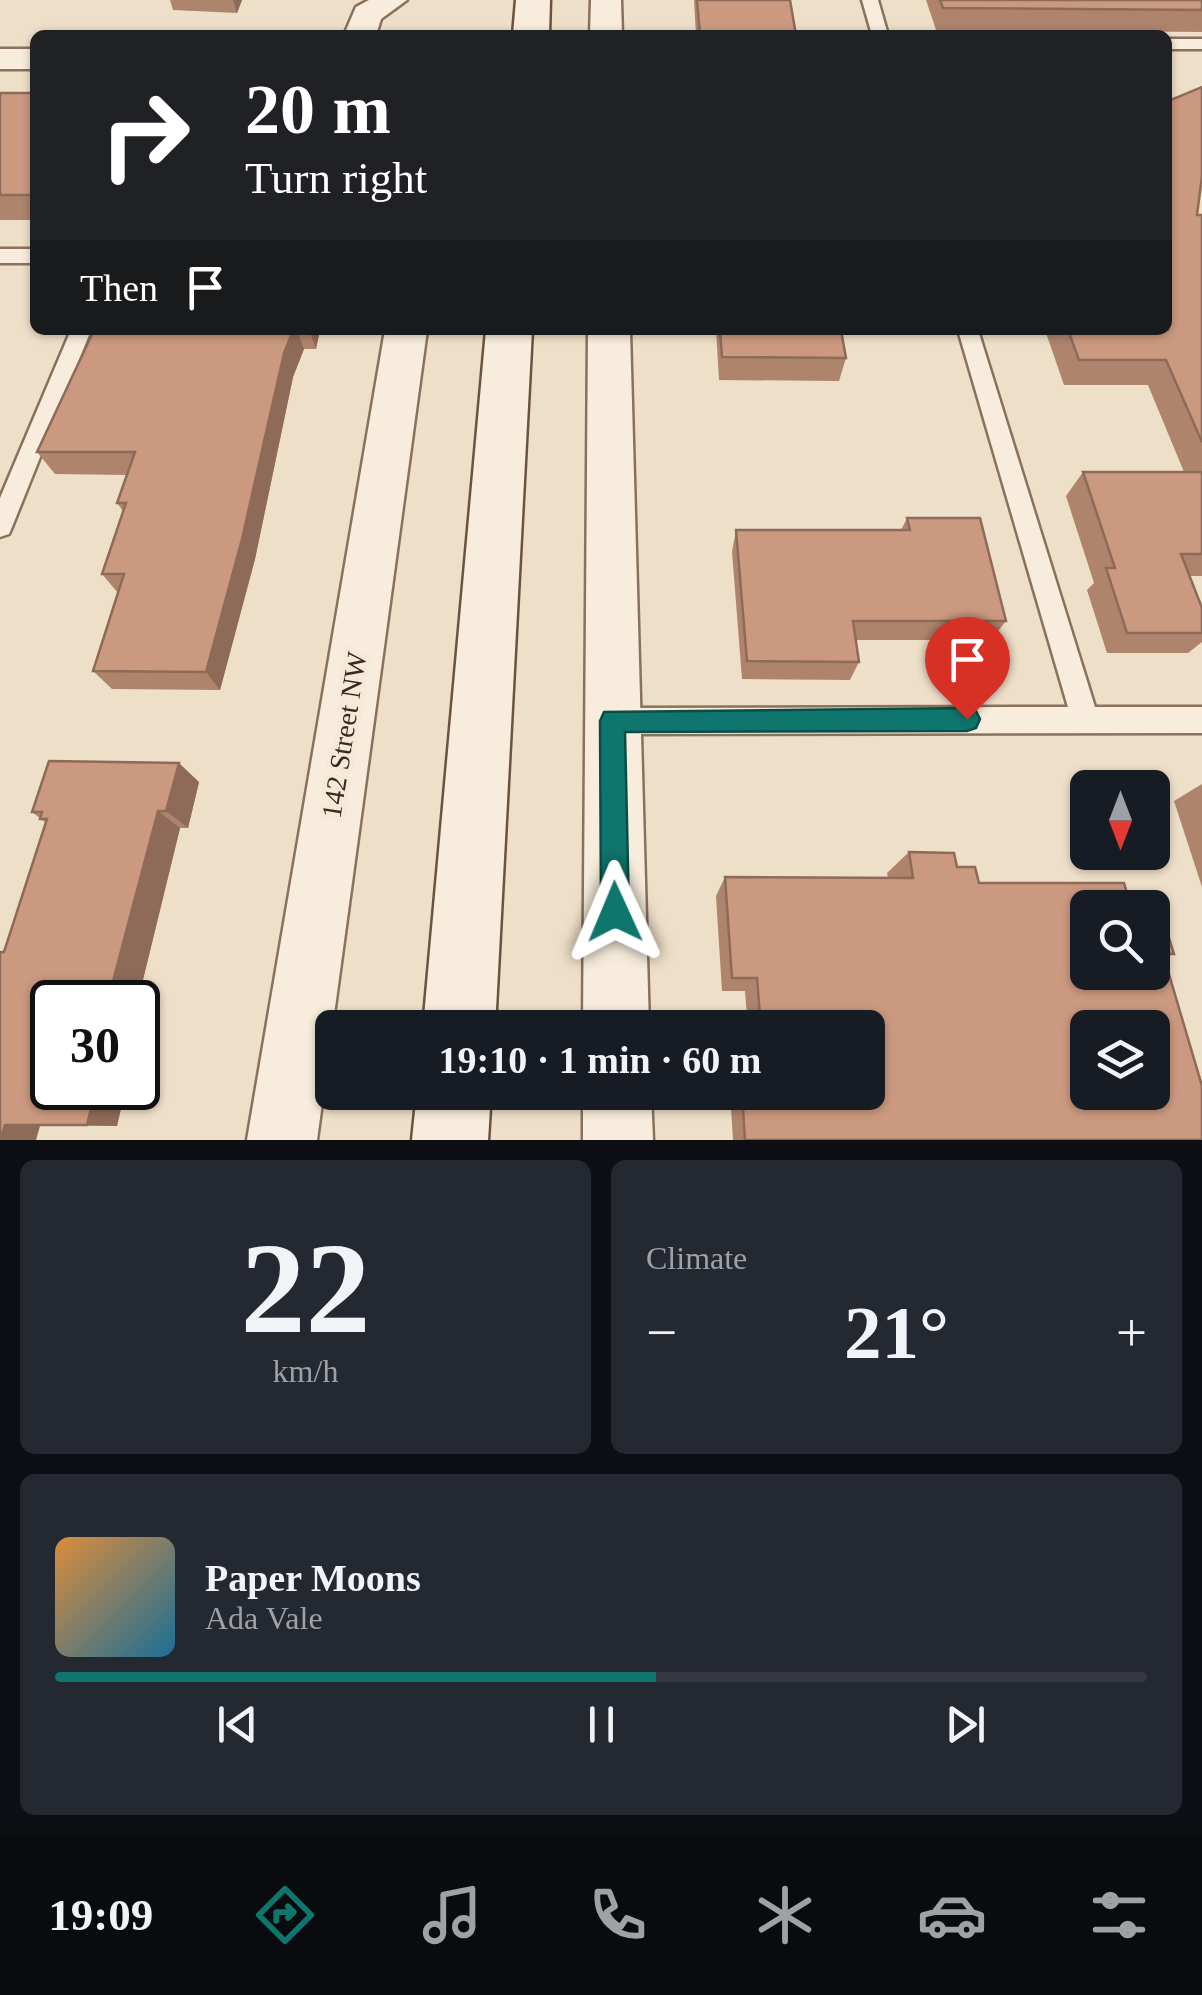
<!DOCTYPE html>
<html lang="en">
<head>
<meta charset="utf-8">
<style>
	body { margin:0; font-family:Georgia,serif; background:#242831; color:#f1f3f6; height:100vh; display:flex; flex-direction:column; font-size:38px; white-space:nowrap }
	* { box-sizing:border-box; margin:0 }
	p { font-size:32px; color:#9ea1a6 }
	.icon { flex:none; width:55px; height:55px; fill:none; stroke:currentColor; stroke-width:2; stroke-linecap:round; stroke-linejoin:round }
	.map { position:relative; height:1140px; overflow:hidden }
	.sheet { display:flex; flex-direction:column; gap:20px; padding:20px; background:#0d0f14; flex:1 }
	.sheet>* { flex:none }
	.hud { position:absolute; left:30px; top:30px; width:1142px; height:305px; border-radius:15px; box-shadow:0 2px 8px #0004; background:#202124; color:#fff; overflow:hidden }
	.needle { width:65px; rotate:180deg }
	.controls { position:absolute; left:1070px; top:770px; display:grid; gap:20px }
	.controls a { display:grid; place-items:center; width:100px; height:100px; border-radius:15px; background:#171b24; box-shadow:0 2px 8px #0004; font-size:50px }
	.speed { position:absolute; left:30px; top:980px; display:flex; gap:20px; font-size:50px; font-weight:700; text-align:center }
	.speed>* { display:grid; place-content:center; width:130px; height:130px; border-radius:50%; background:#171b24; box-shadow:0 2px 8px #0004; line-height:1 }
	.speed .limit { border:5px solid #111; border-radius:15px; background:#fff; color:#111 }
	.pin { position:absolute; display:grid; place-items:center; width:85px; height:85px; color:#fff; margin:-102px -42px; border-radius:50% 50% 50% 0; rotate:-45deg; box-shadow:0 0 10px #0007 }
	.pin .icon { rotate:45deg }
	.me { position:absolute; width:110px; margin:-55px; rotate:359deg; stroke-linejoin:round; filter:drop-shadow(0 0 8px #0008) }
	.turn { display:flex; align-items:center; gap:35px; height:210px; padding:0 50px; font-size:45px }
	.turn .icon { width:130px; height:130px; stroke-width:2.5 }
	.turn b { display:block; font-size:70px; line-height:85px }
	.then { display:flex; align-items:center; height:95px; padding:0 50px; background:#0003; gap:20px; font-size:38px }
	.big { font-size:75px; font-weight:700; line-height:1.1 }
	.sheet .widget { flex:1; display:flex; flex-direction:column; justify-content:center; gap:15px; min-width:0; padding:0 35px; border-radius:15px; background:#242831 }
	.sheet .dial { align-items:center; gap:0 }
	.dial b { font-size:130px; line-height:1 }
	.song { display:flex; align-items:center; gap:30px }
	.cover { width:120px; height:120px; border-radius:15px; background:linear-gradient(135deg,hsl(30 70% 55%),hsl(200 70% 35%)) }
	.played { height:10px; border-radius:5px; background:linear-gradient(90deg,#0f766e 55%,#363941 55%) }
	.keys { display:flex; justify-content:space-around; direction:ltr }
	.heat { display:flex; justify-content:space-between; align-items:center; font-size:55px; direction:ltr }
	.sheet .tiles { flex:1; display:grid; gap:20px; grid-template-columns:1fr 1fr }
	.widget:last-child { grid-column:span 2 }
	.trip { position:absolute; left:315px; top:1010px; width:570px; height:100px; border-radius:15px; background:#171b24; box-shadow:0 2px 8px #0004; font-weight:700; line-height:100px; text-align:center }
	.tab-bar { display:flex; height:160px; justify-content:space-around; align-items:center; background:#090b0e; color:#9ea1a6 }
	.tab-bar .icon { width:70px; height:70px }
	.tab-bar .selected { color:#0f766e }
	.tab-bar b { font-size:45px; color:#f1f3f6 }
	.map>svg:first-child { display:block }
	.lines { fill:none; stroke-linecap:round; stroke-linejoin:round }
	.lane-casing { stroke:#89715d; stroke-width:5 }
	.street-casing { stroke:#89715d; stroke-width:5 }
	.secondary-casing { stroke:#6b5340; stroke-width:5 }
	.lane { fill:#f8eddc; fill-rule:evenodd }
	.street { fill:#f8eddc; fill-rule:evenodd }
	.secondary { fill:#f8eddc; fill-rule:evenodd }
	.wall { fill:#af846d }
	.shaded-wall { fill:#8e6b59 }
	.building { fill:#cb997f; stroke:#8e6b59; stroke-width:2.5; fill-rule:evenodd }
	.route { fill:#0f766e; stroke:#0a4d48; stroke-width:2.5 }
	.labels { text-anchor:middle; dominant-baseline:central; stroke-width:10; stroke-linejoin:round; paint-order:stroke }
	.street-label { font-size:28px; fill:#3a2b21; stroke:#f5ead8 }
</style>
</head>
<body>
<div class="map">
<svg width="1202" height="1140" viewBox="0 0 1202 1140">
	<rect width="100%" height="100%" fill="#eedfc8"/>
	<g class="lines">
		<defs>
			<g id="lane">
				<path d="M 862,0 L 878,0 L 888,35 L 872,35 Z"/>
				<rect x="1168" y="39" width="34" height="10"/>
				<rect x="0" y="249" width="35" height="14"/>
				<path d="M 71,330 L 91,330 L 12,527 L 9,534 L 0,537 L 0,498 Z"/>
				<path d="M 958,330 L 978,330 L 1095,707 L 1202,707 L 1202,733 L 612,734 L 602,730 L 598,721 L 602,712 L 612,708 L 1068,707 Z"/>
			</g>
			<g id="street">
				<path d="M 369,0 L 407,0 L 381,19 L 376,35 L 344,35 L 356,7 Z"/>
				<path d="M 591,0 L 621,0 L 622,35 L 590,35 Z"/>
				<rect x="0" y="49" width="35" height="20"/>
				<path d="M 385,330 L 427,330 L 317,1140 L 247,1140 Z"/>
				<path d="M 588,330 L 630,330 L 649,1028 L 583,1028 Z"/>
				<path d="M 583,1092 L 651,1092 L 653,1140 L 583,1140 Z"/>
			</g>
			<g id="secondary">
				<path d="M 516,0 L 550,0 L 549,35 L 513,35 Z"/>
				<path d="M 486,330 L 532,330 L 495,1028 L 423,1028 Z"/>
				<path d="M 417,1092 L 491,1092 L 488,1140 L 412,1140 Z"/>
			</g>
		</defs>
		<use href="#lane" class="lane-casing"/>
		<use href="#street" class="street-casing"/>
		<use href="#secondary" class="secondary-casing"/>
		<use href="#lane" class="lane"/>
		<use href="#street" class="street"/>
		<use href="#secondary" class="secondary"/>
	</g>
	<g class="wall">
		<path d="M 170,0 L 242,0 L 237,13 L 173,10 Z"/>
		<path d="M 694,0 L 790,0 L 796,35 L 696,35 Z"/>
		<path d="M 926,0 L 1202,0 L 1202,32 L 936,30 Z"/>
		<rect x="0" y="93" width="35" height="127"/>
		<path d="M 1197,215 L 1202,215 L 1202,576 L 1190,576 L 1202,608 L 1202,642 L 1188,653 L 1107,653 L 1087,590 L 1094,583 L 1066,496 L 1083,472 L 1184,472 L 1148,385 L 1064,385 L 1045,330 L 1168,330 Z"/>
		<path d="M 94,330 L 320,330 L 316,349 L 304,349 L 293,377 L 255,559 L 220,690 L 112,689 L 93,671 L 118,593 L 102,574 L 123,511 L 117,503 L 127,475 L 55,474 L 37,452 Z"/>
		<path d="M 716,330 L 841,330 L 846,358 L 839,381 L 719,380 Z"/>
		<path d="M 907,518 L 1006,621 L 991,640 L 856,640 L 859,662 L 850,680 L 742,679 L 732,552 L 736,530 L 901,530 Z"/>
		<path d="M 199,782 L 188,828 L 180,828 L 140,992 L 148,995 L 138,1040 L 138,1002 L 117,1126 L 40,1126 L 0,1140 L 4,952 L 46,823 L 32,812 Z"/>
		<path d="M 1202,784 L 1202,887 L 1174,801 Z"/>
		<path d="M 909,852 L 957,867 L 979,883 L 1129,900 L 1174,954 L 1164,957 L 1202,1140 L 733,1140 L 730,1092 L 868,1092 L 868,1028 L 748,1028 L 745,991 L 722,991 L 716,896 L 725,877 L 888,878 L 887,873 Z"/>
	</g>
	<g class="shaded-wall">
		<path d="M 233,0 L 242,0 L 237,13 Z"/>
		<path d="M 293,330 L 297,330 L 304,349 L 293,377 L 255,559 L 220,690 L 206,672 L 284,353 Z"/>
		<path d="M 309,330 L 320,330 L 316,349 Z"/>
		<path d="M 179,763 L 199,782 L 188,828 L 166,811 Z"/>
		<path d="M 158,811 L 180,828 L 140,992 L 148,995 L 138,1040 L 138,1002 L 118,1002 L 112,985 Z"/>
		<path d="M 96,1088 L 126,1088 L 117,1126 L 87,1125 Z"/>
		<path d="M 5,1125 L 40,1126 L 36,1140 L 0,1140 Z"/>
	</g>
	<g class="building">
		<path d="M 697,0 L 790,0 L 796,35 L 700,35 Z"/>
		<path d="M 940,0 L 1202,0 L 1202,10 L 943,8 Z"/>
		<path d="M 1202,87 L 1202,176 L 1197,215 L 1202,215 L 1202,442 L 1166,360 L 1079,360 L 1068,330 L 1168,330 L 1168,101 Z"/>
		<rect x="0" y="93" width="35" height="102"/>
		<path d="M 94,330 L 293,330 L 284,353 L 242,539 L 206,672 L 93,671 L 124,574 L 102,574 L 126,503 L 117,503 L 135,452 L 37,452 Z"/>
		<path d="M 720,330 L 841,330 L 846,358 L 722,357 Z"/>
		<path d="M 1083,472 L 1202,472 L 1202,554 L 1181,554 L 1202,608 L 1202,633 L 1127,633 L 1106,568 L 1115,568 Z"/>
		<path d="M 907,518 L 980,518 L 1006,621 L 853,621 L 859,662 L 747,661 L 736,530 L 910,530 Z"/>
		<path d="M 49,761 L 179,763 L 166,811 L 158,811 L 112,985 L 122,985 L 118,1002 L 52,1002 L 52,1088 L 96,1088 L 87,1125 L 5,1125 L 0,1140 L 0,952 L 4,952 L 47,819 L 40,819 L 42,812 L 32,812 Z"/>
		<path d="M 909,852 L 954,853 L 957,867 L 975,867 L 979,883 L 1124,883 L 1129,900 L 1157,900 L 1174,954 L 1163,954 L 1202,1086 L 1202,1140 L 745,1140 L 742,1092 L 868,1092 L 868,1028 L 761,1028 L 757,978 L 732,978 L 725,877 L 913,878 ZM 1088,908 L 1152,908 L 1152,972 L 1088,972 ZM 1088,1028 L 1152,1028 L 1152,1092 L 1088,1092 Z"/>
	</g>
	<path class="route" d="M 967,708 L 976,711 L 980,719 L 976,728 L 967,731 L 625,732 L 629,912 L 625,922 L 615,926 L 605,922 L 601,912 L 600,721 L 604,712 Z"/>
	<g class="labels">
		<g class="street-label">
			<text transform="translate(344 735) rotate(-81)">142 Street NW</text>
		</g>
	</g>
</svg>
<div class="controls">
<a><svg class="needle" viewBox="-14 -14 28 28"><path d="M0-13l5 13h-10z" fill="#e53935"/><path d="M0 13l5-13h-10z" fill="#9ea1a6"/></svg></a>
<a><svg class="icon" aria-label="search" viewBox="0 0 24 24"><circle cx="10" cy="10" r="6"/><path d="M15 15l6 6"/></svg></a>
<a><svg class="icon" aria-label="layers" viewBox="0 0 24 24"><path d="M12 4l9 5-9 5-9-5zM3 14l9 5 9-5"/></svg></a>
</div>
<div class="speed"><div class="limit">30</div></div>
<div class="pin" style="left:967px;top:719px;background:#d93025"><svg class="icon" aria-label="arrive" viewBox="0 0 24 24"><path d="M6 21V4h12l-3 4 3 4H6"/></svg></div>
<svg class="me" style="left:615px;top:912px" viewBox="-20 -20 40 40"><path d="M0-17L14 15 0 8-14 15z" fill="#0f766e" stroke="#fff" stroke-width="4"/></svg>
<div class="trip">19:10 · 1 min · 60 m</div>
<div class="hud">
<div class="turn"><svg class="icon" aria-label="right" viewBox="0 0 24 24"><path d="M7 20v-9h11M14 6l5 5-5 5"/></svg><div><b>20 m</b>Turn right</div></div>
<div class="then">Then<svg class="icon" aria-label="arrive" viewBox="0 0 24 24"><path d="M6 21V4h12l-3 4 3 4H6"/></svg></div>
</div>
</div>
<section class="sheet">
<div class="tiles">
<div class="widget dial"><b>22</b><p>km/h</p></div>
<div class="widget"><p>Climate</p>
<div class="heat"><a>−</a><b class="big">21°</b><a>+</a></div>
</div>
<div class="widget">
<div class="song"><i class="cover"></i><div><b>Paper Moons</b><p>Ada Vale</p></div></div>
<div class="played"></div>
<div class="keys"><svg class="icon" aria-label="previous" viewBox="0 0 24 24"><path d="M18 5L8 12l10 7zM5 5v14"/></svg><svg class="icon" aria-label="pause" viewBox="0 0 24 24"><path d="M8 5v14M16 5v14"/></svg><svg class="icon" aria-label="next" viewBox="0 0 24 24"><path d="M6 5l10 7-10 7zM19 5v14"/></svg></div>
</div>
</div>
</section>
<nav class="tab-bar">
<b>19:09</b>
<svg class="icon selected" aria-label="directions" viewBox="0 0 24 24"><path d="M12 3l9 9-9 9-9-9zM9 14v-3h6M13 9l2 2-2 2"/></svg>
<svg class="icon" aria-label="music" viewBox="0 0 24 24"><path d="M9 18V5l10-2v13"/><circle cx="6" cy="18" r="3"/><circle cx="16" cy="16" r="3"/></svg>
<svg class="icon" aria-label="phone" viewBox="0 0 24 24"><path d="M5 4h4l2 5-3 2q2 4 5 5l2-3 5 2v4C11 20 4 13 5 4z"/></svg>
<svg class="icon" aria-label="climate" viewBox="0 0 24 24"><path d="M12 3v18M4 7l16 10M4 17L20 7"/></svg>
<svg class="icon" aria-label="car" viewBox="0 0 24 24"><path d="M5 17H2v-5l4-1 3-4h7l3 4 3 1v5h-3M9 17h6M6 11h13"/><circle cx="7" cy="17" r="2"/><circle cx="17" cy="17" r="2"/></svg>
<svg class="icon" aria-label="filters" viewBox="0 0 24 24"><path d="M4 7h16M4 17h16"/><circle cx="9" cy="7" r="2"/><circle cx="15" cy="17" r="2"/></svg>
</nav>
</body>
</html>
